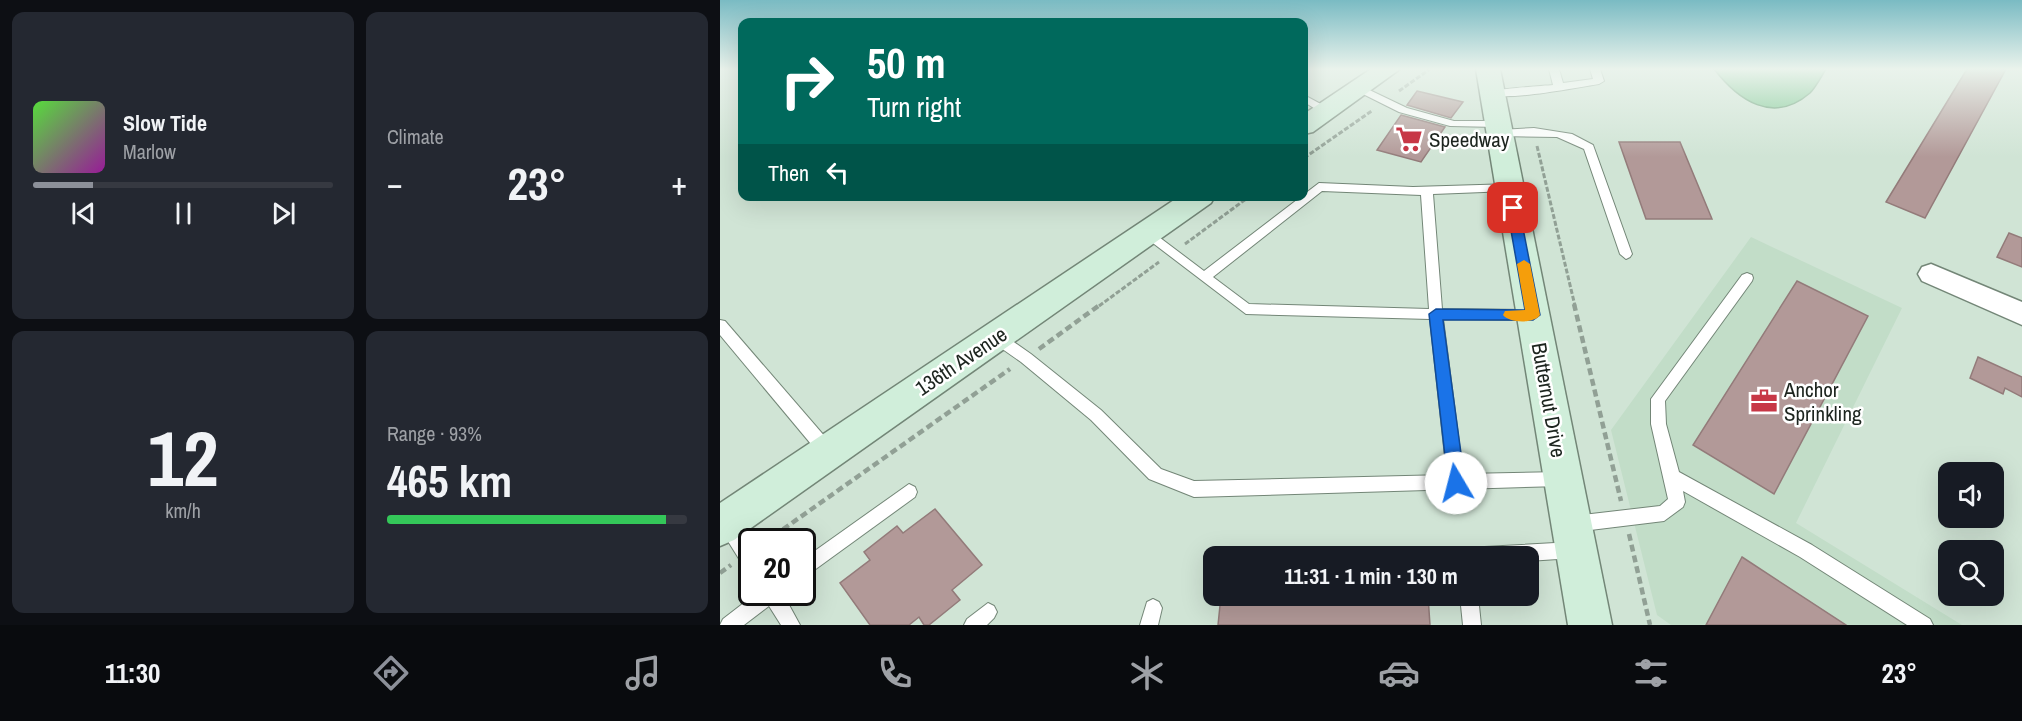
<!DOCTYPE html>
<html lang="en">
<head>
<meta charset="utf-8">
<style>
	body { margin:0; font-family:"Archivo Narrow",sans-serif; background:#242831; color:#f1f3f6; height:100vh; display:flex; flex-direction:column; font-size:22px; white-space:nowrap }
	* { box-sizing:border-box; margin:0 }
	p { font-size:20px; color:#9ea1a6 }
	.icon { flex:none; width:33px; height:33px; fill:none; stroke:currentColor; stroke-width:2; stroke-linecap:round; stroke-linejoin:round }
	.map { position:relative; flex:1; overflow:hidden }
	.side { display:flex; flex-direction:column; gap:12px; padding:12px; background:#0d0f14; width:720px }
	.side>* { flex:none }
	.top-card { position:absolute; left:18px; top:18px; width:570px; height:183px; border-radius:12px; box-shadow:0 6px 24px #0002; background:#00695c; color:#fff; overflow:hidden }
	.fabs { position:absolute; left:1218px; top:462px; display:grid; gap:12px }
	.fabs a { display:grid; place-items:center; width:66px; height:66px; border-radius:12px; background:#171b24; box-shadow:0 6px 24px #0002; font-size:30px }
	.speed { position:absolute; left:18px; top:528px; display:flex; gap:12px; font-size:30px; font-weight:700; text-align:center }
	.speed>* { display:grid; place-content:center; width:78px; height:78px; border-radius:50%; background:#171b24; box-shadow:0 6px 24px #0002; line-height:1 }
	.speed .limit { border:3px solid #111; border-radius:9px; background:#fff; color:#111 }
	.pin { position:absolute; display:grid; place-items:center; width:51px; height:51px; color:#fff; margin:-26px; border-radius:12px; box-shadow:0 3px 9px #0006 }
	.me { position:absolute; width:66px; margin:-33px; rotate:352deg; stroke-linejoin:round; filter:drop-shadow(0 0 4px #0008) }
	.turn { display:flex; align-items:center; gap:21px; height:126px; padding:0 30px; font-size:27px }
	.turn .icon { width:78px; height:78px; stroke-width:2.5 }
	.turn b { display:block; font-size:42px; line-height:51px }
	.then { display:flex; align-items:center; height:57px; padding:0 30px; background:#0003; gap:12px; font-size:22px }
	.big { font-size:45px; font-weight:700; line-height:1.1 }
	.side .tile { flex:1; display:flex; flex-direction:column; justify-content:center; gap:9px; min-width:0; padding:0 21px; border-radius:12px; background:#242831 }
	.side .dial { align-items:center; gap:0 }
	.dial b { font-size:78px; line-height:1 }
	.song { display:flex; align-items:center; gap:18px }
	.cover { width:72px; height:72px; border-radius:9px; background:linear-gradient(135deg,hsl(110 70% 55%),hsl(300 70% 35%)) }
	.played { height:6px; border-radius:3px; background:linear-gradient(90deg,#8c9099 20%,#363941 20%) }
	.keys { display:flex; justify-content:space-around; direction:ltr }
	.heat { display:flex; justify-content:space-between; align-items:center; font-size:33px; direction:ltr }
	.charge { height:9px; border-radius:4px; background:linear-gradient(90deg,#34c759 93%,#363941 0) }
	.side .tiles { flex:1; display:grid; gap:12px; grid-template-columns:repeat(2,1fr) }
	.trip { position:absolute; left:483px; top:546px; width:336px; height:60px; border-radius:12px; background:#171b24; box-shadow:0 6px 24px #0002; font-weight:700; line-height:60px; text-align:center }
	.tabs { display:flex; height:96px; justify-content:space-around; align-items:center; background:#090b0e; color:#9ea1a6 }
	.tabs .icon { width:42px; height:42px }
	.tabs .on { color:#8c9099 }
	.tabs b { font-size:27px; color:#f1f3f6 }
	main { display:flex; flex:1; min-height:0 }
	.map>svg:first-child { display:block }
	.built { fill:#c2ddc8 }
	.water { fill:#76c58c; stroke:#5b956b; stroke-width:1.5 }
	.building { fill:#b29998; stroke:#937b7a; stroke-width:1.5 }
	.lines { fill:none; stroke-linecap:round; stroke-linejoin:round }
	.lane-casing { stroke:#738677; stroke-width:2 }
	.street-casing { stroke:#738677; stroke-width:3 }
	.secondary-casing { stroke:#738677; stroke-width:3 }
	.path-far1 { stroke:#91a095; stroke-width:3; stroke-dasharray:5 2; stroke-linecap:butt }
	.path { stroke:#91a095; stroke-width:4.5; stroke-dasharray:7 4; stroke-linecap:butt }
	.lane { fill:#fff; fill-rule:evenodd }
	.street { fill:#fff; fill-rule:evenodd }
	.secondary { fill:#d0eeda; fill-rule:evenodd }
	.route { fill:#1a73e8; stroke:#114b97; stroke-width:1.5 }
	.slow { fill:#f59e0b }
	.labels { text-anchor:middle; dominant-baseline:central; stroke-width:5; stroke-linejoin:round; paint-order:stroke }
	.poi-label { font-size:21px; fill:#1c241e; stroke:#fff; text-anchor:start }
	.street-label { font-size:21px; fill:#1c241e; stroke:#fff }
</style>
</head>
<body>
<main>
<section class="side">
<div class="tiles">
<div class="tile">
<div class="song"><i class="cover"></i><div><b>Slow Tide</b><p>Marlow</p></div></div>
<div class="played"></div>
<div class="keys"><svg class="icon" aria-label="previous" viewBox="0 0 24 24"><path d="M18 5L8 12l10 7zM5 5v14"/></svg><svg class="icon" aria-label="pause" viewBox="0 0 24 24"><path d="M8 5v14M16 5v14"/></svg><svg class="icon" aria-label="next" viewBox="0 0 24 24"><path d="M6 5l10 7-10 7zM19 5v14"/></svg></div>
</div>
<div class="tile"><p>Climate</p>
<div class="heat"><a>−</a><b class="big">23°</b><a>+</a></div>
</div>
<div class="tile dial"><b>12</b><p>km/h</p></div>
<div class="tile"><p>Range · 93%</p><b class="big">465 km</b><div class="charge"></div></div>
</div>
</section>
<div class="map">
<svg width="1302" height="625" viewBox="0 0 1302 625">
	<rect width="100%" height="100%" fill="#d0e4d5"/>
	<path class="built" d="M 1031,237 L 1182,308 L 1076,523 L 1242,625 L 951,625 L 937,615 L 891,430 Z"/>
	<path class="water" d="M 994,69 L 1106,69 C 1101,77 1096,87 1090,93 C 1053,125 1018,100 994,69 Z"/>
	<g class="building">
		<path d="M 1247,69 L 1286,69 L 1205,218 L 1166,202 Z"/>
		<path d="M 697,91 L 743,102 L 731,118 L 687,105 Z"/>
		<path d="M 681,115 L 725,127 L 701,162 L 657,150 Z"/>
		<path d="M 899,142 L 960,142 L 992,219 L 926,219 Z"/>
		<path d="M 1289,233 L 1302,238 L 1302,267 L 1277,257 Z"/>
		<path d="M 1077,281 L 1148,316 L 1054,494 L 973,445 Z"/>
		<path d="M 1258,357 L 1302,377 L 1302,397 L 1285,388 L 1283,394 L 1250,378 Z"/>
		<path d="M 215,509 L 262,565 L 232,590 L 240,600 L 209,625 L 204,625 L 199,617 L 189,625 L 150,625 L 120,583 L 150,560 L 144,552 L 177,526 L 183,533 Z"/>
		<path d="M 1022,557 L 1126,625 L 986,625 Z"/>
		<path d="M 501,596 L 708,596 L 710,625 L 498,625 Z"/>
	</g>
	<g class="lines">
		<defs>
			<g id="lane">
				<path d="M 829,69 L 839,69 L 843,83 L 873,79 L 870,69 L 880,69 L 884,81 L 879,84 C 859,87 780,103 767,93 C 772,89 821,86 833,85 Z"/>
				<path d="M 639,85 L 687,108 L 734,121 L 778,121 L 783,124 L 778,127 L 730,126 L 679,112 L 635,90 L 635,86 Z"/>
				<path d="M 584,95 L 610,109 L 611,111 L 610,113 L 602,113 L 584,102 Z"/>
				<path d="M 814,128 L 852,134 L 873,145 L 912,254 L 910,257 L 906,259 L 900,254 L 864,149 L 837,137 L 780,136 L 775,133 L 780,130 Z"/>
				<path d="M 599,183 L 693,187 L 793,184 L 795,187 L 793,190 L 789,191 L 713,194 L 722,309 L 813,310 L 818,311 L 820,315 L 818,319 L 813,320 L 723,319 L 743,474 L 841,472 L 847,474 L 849,479 L 847,484 L 841,486 L 474,497 L 429,479 L 371,420 L 301,362 L 271,341 L 269,337 L 271,333 L 281,333 L 311,354 L 381,410 L 441,469 L 474,481 L 727,475 L 710,319 L 526,314 L 421,234 L 423,231 L 431,231 L 484,271 ZM 602,191 L 701,195 L 709,309 L 529,304 L 493,277 Z"/>
				<path d="M 1027,273 L 1032,275 L 1033,278 L 1032,281 L 945,401 L 946,424 L 959,472 L 1092,545 L 1210,619 L 1213,625 L 1187,625 L 1080,557 L 963,491 L 965,502 L 963,507 L 944,521 L 854,532 L 848,530 L 846,524 L 848,518 L 854,516 L 940,506 L 948,499 L 931,424 L 931,399 L 1022,275 Z"/>
				<path d="M 0,320 L 5,321 L 113,446 L 115,451 L 113,456 L 107,458 L 101,456 L 0,335 Z"/>
				<path d="M 189,484 L 195,487 L 197,492 L 195,497 L 82,579 L 82,560 Z"/>
				<path d="M 7,516 L 13,518 L 32,548 L 32,572 L 26,570 L 1,530 L 1,518 Z"/>
				<path d="M 853,542 L 859,544 L 862,550 L 859,556 L 853,558 L 808,561 L 808,556 L 737,556 L 740,550 L 746,548 Z"/>
				<path d="M 38,592 L 62,592 L 80,625 L 61,625 L 49,606 L 24,625 L 0,625 L 3,619 Z"/>
				<path d="M 740,596 L 758,596 L 761,625 L 743,625 Z"/>
				<path d="M 433,599 L 439,602 L 442,608 L 438,625 L 420,625 L 427,602 Z"/>
				<path d="M 268,603 L 274,606 L 277,612 L 274,618 L 267,625 L 244,625 L 247,619 Z"/>
			</g>
			<path id="street" d="M 1211,264 L 1302,302 L 1302,325 L 1202,281 L 1198,274 L 1202,267 Z"/>
			<g id="secondary">
				<path d="M 651,69 L 680,69 L 593,132 L 584,134 L 584,114 Z"/>
				<path d="M 756,69 L 780,69 L 892,625 L 848,625 Z"/>
				<path d="M 460,196 L 495,196 L 491,203 L 14,540 L 0,546 L 0,503 Z"/>
			</g>
		</defs>
		<use href="#lane" class="lane-casing"/>
		<use href="#street" class="street-casing"/>
		<use href="#secondary" class="secondary-casing"/>
		<g class="path-far1">
			<path d="M 679,91 L 710,69"/>
			<path d="M 817,146 L 855,306"/>
			<path d="M 584,158 L 653,110"/>
			<path d="M 465,244 L 530,196"/>
			<path d="M 379,306 L 439,262"/>
		</g>
		<g class="path">
			<path d="M 854,304 L 901,501"/>
			<path d="M 319,349 L 381,304"/>
			<path d="M 909,534 L 930,625"/>
			<path d="M 45,542 L 290,369"/>
			<path d="M 0,573 L 11,565"/>
		</g>
		<use href="#lane" class="lane"/>
		<use href="#street" class="street"/>
		<use href="#secondary" class="secondary"/>
	</g>
	<linearGradient id="sky" x2="0" y2="1"><stop stop-color="#7abbc3"/><stop offset="0.44" stop-color="#eaf3ec"/><stop offset="1" stop-color="#eaf3ec" stop-opacity="0"/></linearGradient>
	<rect width="1302" height="157" fill="url(#sky)"/>
	<path class="route" d="M 793,204 L 799,208 L 820,315 L 813,320 L 723,320 L 745,483 L 742,488 L 736,491 L 731,488 L 728,483 L 709,314 L 716,309 L 805,310 L 787,208 Z"/>
	<path class="slow" d="M 804,260 L 810,264 L 820,315 C 814,324 789,323 783,315 L 785,311 L 805,310 L 797,264 Z"/>
	<defs>
		<symbol id="supermarket-bare" viewBox="-9 -9 18 18"><path d="M-6-5.5h2.5l.6 2H6L4.5 2H-2.5L-4.4-4H-6ZM-1.5 3.2a1.3 1.3 0 1 0 .1 0ZM3 3.2a1.3 1.3 0 1 0 .1 0Z" fill="#c73746" stroke="#fff" stroke-width="2.5" paint-order="stroke"/></symbol>
		<symbol id="office-bare" viewBox="-9 -9 18 18"><path d="M-6-3h4V-5.5h4V-3h4V5H-6ZM-1-4.5V-3h2v-1.5ZM-6 0V1H6V0Z" fill="#c73746" stroke="#fff" stroke-width="2.5" paint-order="stroke"/></symbol>
	</defs>
	<g fill-rule="evenodd">
		<use href="#supermarket-bare" x="670" y="120" width="38" height="38"/>
		<use href="#office-bare" x="1025" y="382" width="38" height="38"/>
	</g>
	<g class="labels">
		<g class="poi-label">
			<text x="709" y="139">Speedway</text>
			<text x="1064" y="389">Anchor<tspan x="1064" dy="24">Sprinkling</tspan></text>
		</g>
		<g class="street-label">
			<text transform="translate(241 361) rotate(-34)">136th Avenue</text>
			<text transform="translate(829 400) rotate(80)">Butternut Drive</text>
		</g>
	</g>
</svg>
<div class="fabs">
<a><svg class="icon" aria-label="sound" viewBox="0 0 24 24"><path d="M4 9h4l5-4v14l-5-4H4zM17 9q2 3 0 6"/></svg></a>
<a><svg class="icon" aria-label="search" viewBox="0 0 24 24"><circle cx="10" cy="10" r="6"/><path d="M15 15l6 6"/></svg></a>
</div>
<div class="speed"><div class="limit">20</div></div>
<div class="pin" style="left:793px;top:208px;background:#d93025"><svg class="icon" aria-label="arrive" viewBox="0 0 24 24"><path d="M6 21V4h12l-3 4 3 4H6"/></svg></div>
<svg class="me" style="left:736px;top:483px" viewBox="-20 -20 40 40"><circle r="19" fill="#fff"/><path d="M0-13L10 11 0 6-10 11z" fill="#1a73e8"/></svg>
<div class="trip">11:31 · 1 min · 130 m</div>
<div class="top-card">
<div class="turn"><svg class="icon" aria-label="right" viewBox="0 0 24 24"><path d="M7 20v-9h11M14 6l5 5-5 5"/></svg><div><b>50 m</b>Turn right</div></div>
<div class="then">Then<svg class="icon" aria-label="left" viewBox="0 0 24 24"><path d="M17 20v-9H6M10 6l-5 5 5 5"/></svg></div>
</div>
</div>
</main>
<nav class="tabs">
<b>11:30</b>
<svg class="icon on" aria-label="directions" viewBox="0 0 24 24"><path d="M12 3l9 9-9 9-9-9zM9 14v-3h6M13 9l2 2-2 2"/></svg>
<svg class="icon" aria-label="music" viewBox="0 0 24 24"><path d="M9 18V5l10-2v13"/><circle cx="6" cy="18" r="3"/><circle cx="16" cy="16" r="3"/></svg>
<svg class="icon" aria-label="phone" viewBox="0 0 24 24"><path d="M5 4h4l2 5-3 2q2 4 5 5l2-3 5 2v4C11 20 4 13 5 4z"/></svg>
<svg class="icon" aria-label="climate" viewBox="0 0 24 24"><path d="M12 3v18M4 7l16 10M4 17L20 7"/></svg>
<svg class="icon" aria-label="car" viewBox="0 0 24 24"><path d="M5 17H2v-5l4-1 3-4h7l3 4 3 1v5h-3M9 17h6M6 11h13"/><circle cx="7" cy="17" r="2"/><circle cx="17" cy="17" r="2"/></svg>
<svg class="icon" aria-label="filters" viewBox="0 0 24 24"><path d="M4 7h16M4 17h16"/><circle cx="9" cy="7" r="2"/><circle cx="15" cy="17" r="2"/></svg>
<b>23°</b>
</nav>
</body>
</html>
